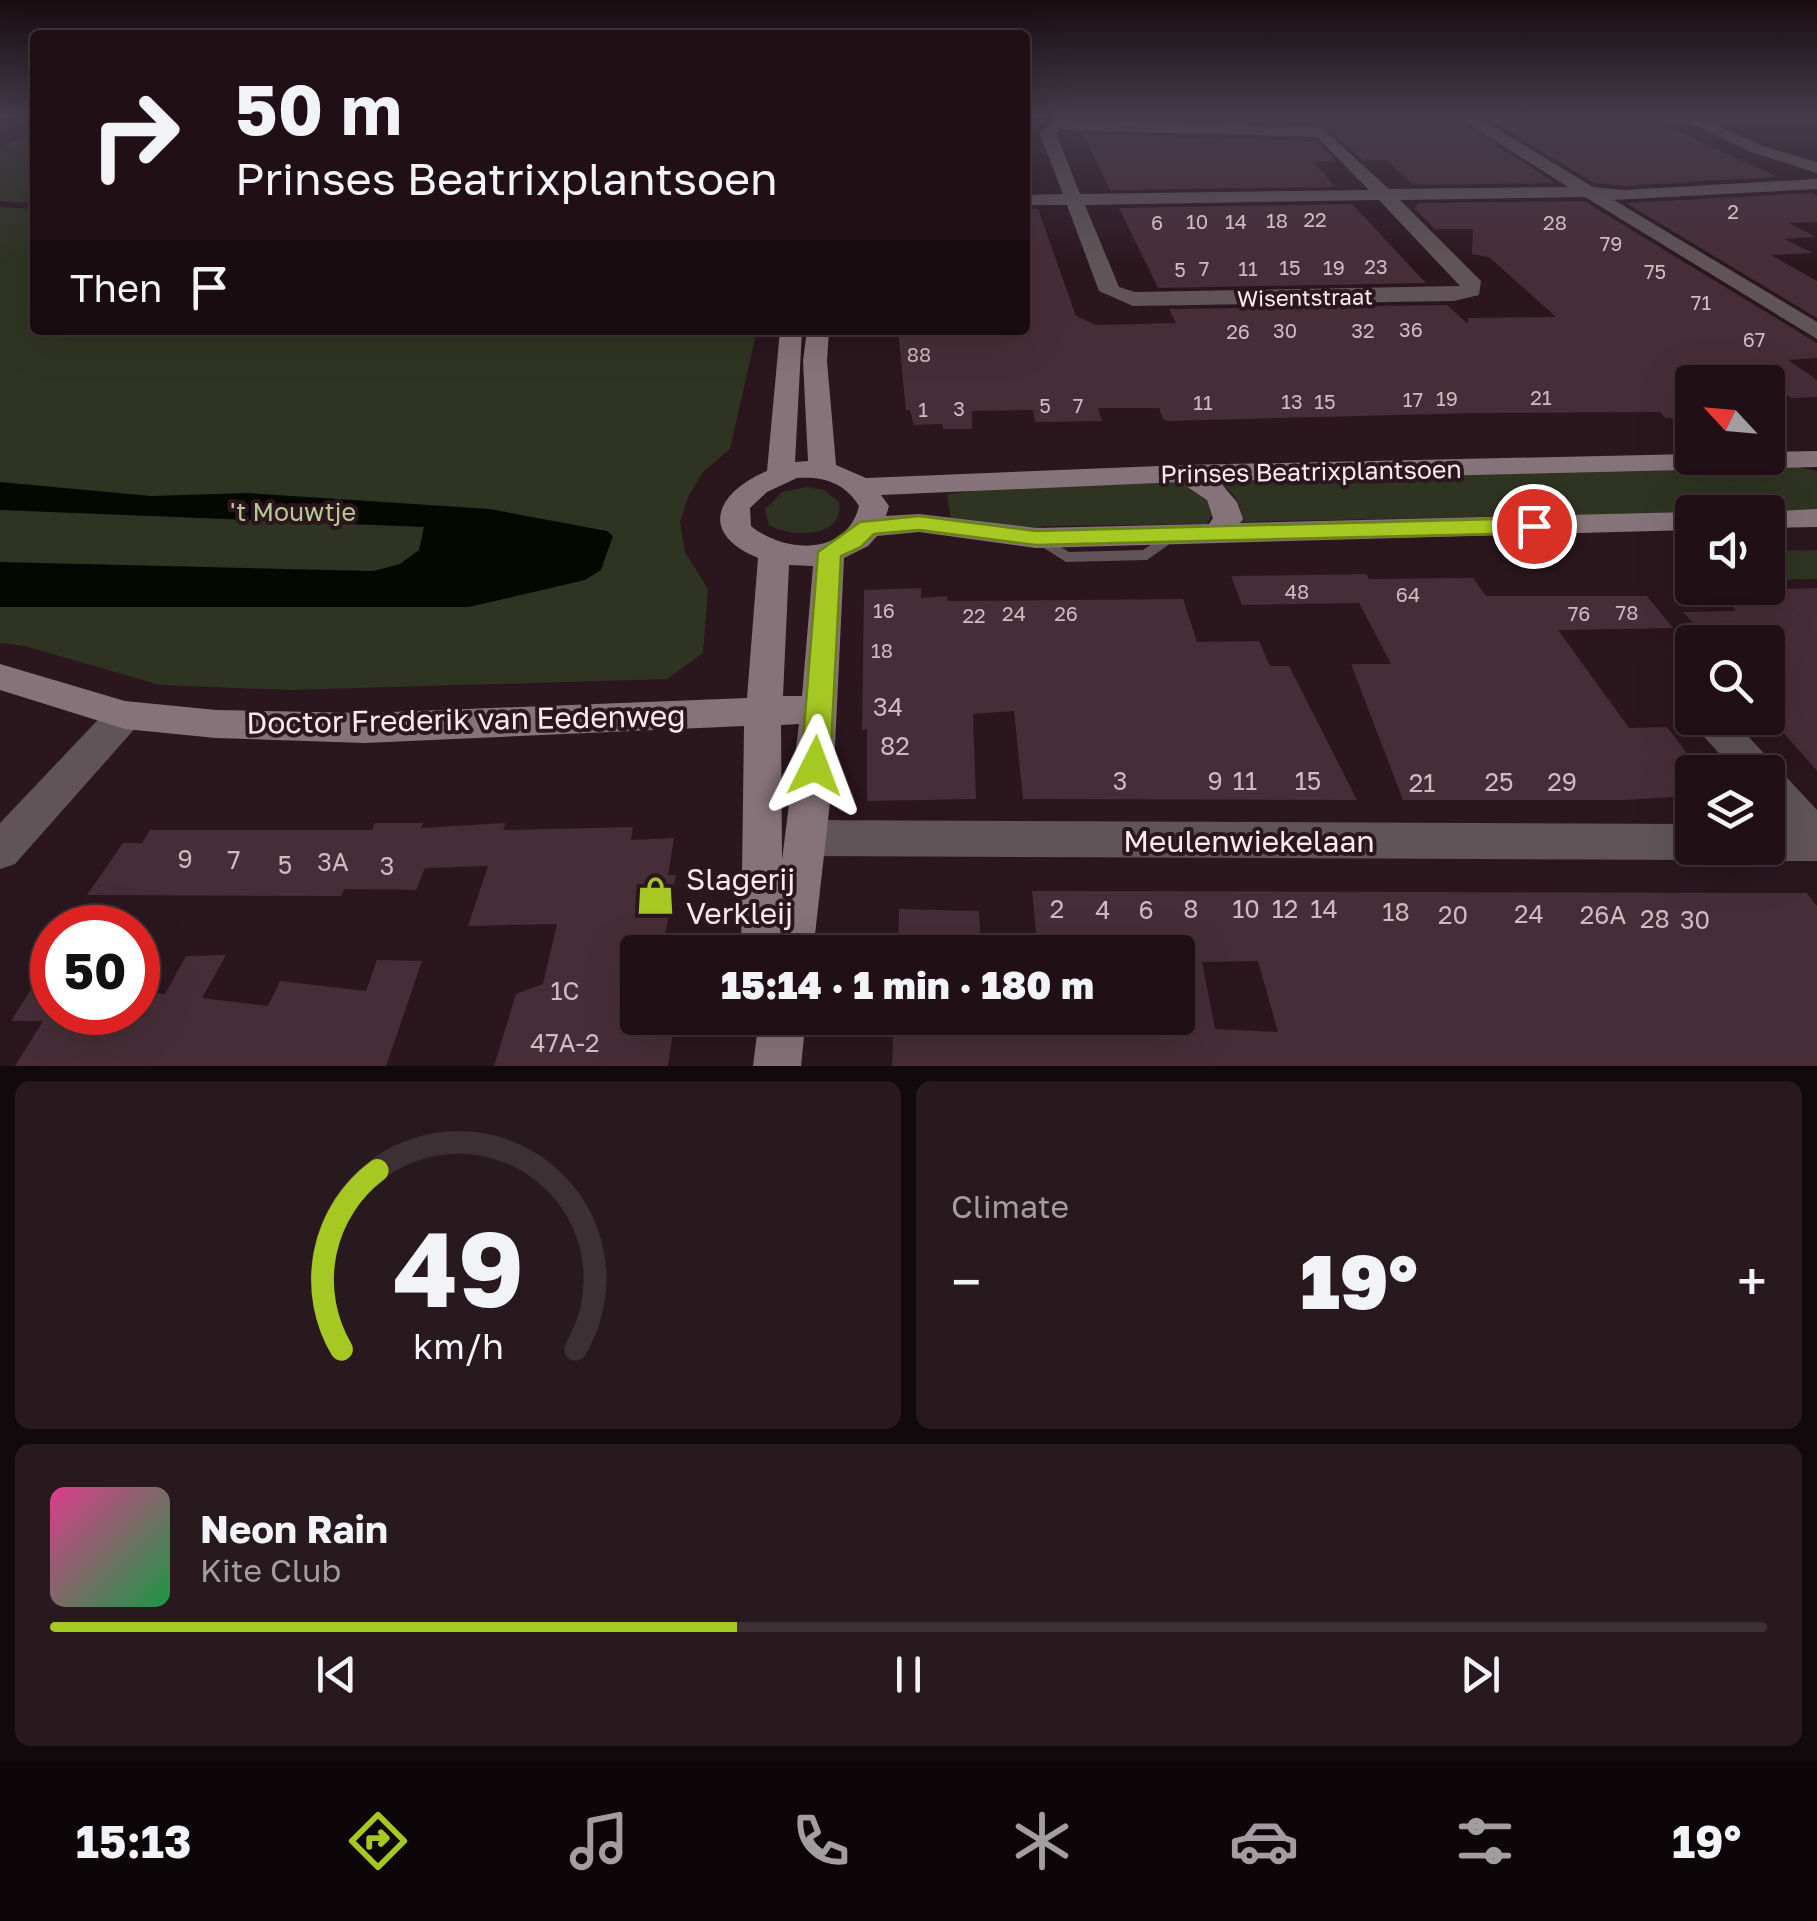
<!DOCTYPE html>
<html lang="en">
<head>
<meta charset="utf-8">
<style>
	body { margin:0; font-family:"Golos Text",sans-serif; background:#28191f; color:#f1f3f6; height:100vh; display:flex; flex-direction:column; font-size:38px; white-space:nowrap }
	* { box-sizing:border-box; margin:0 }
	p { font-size:32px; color:#a29da1 }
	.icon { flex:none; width:55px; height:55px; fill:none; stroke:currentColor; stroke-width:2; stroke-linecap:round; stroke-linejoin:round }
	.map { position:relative; height:1066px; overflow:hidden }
	.details { display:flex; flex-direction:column; gap:15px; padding:15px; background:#12090c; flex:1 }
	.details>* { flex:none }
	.banner { position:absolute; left:30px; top:30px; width:1000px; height:305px; border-radius:10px; box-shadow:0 10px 40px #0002,0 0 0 2px #3d3035; background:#201016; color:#f1f3f6; overflow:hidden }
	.needle { width:65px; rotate:296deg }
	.controls { position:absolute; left:1675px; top:365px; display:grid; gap:20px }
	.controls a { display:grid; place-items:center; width:110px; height:110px; border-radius:10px; background:#201016; box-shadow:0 10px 40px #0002,0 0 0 2px #3d3035; font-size:50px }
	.speed { position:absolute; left:30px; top:905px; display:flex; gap:20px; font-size:50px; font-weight:700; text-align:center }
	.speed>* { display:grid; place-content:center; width:130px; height:130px; border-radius:50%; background:#201016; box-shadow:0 10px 40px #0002,0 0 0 2px #3d3035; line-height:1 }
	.speed .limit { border:15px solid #d22; background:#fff; color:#111 }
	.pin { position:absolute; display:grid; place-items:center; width:85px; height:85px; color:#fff; margin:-42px; border:5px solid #fff; border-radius:50%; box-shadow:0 2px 10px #0007 }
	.me { position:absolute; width:110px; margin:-55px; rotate:3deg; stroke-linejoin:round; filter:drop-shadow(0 0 8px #0008) }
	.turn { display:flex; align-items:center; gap:35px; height:210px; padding:0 40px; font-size:45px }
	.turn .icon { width:130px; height:130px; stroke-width:2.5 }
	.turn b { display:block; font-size:70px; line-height:85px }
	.then { display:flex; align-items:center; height:95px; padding:0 40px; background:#0003; gap:20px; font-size:38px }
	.big { font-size:75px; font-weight:800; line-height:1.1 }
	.details .widget { flex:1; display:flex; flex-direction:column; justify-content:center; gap:15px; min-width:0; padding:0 35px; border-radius:15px; background:#28191f }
	.details .dial { align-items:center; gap:0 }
	.dial svg { height:260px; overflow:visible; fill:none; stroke:#3d3035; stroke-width:7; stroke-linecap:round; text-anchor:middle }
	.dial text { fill:#f1f3f6; stroke:none }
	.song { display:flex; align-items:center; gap:30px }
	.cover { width:120px; height:120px; border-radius:15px; background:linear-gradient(135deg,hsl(330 70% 55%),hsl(140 70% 35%)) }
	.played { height:10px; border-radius:5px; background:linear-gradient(90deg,#a5c823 40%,#3d3035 40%) }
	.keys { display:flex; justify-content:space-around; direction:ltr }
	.heat { display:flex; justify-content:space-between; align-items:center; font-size:55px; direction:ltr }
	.details .tiles { flex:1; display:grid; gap:15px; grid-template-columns:1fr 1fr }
	.widget:last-child { grid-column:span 2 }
	.trip { position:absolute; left:620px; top:935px; width:575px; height:100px; border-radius:10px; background:#201016; box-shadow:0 10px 40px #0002,0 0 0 2px #3d3035; font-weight:800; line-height:100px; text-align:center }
	.menu { display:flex; height:160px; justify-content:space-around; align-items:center; background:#0d0609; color:#a29da1 }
	.menu .icon { width:70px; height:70px }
	.menu .selected { color:#a5c823 }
	.menu b { font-size:45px; color:#f1f3f6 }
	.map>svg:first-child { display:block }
	.green { fill:#2f3422 }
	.water { fill:#050800 }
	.building { fill:#472d37; fill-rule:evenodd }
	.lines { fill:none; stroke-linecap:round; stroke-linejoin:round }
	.lane { fill:#605458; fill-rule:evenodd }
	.street { fill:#605458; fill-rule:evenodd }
	.secondary { fill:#86737a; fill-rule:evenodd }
	.route { fill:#a5c823; stroke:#6b8217; stroke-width:2.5 }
	.labels { text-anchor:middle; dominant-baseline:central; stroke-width:8; stroke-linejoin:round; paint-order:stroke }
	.number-label { font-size:20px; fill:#cdbbc1 }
	.far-street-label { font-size:22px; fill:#faeaef; stroke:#2b161e }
	.street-label { font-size:25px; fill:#faeaef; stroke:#2b161e }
	.park-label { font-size:25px; fill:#b8c895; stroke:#2b161e }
	.near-number-label { font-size:25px; fill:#cdbbc1 }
	.near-street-label { font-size:30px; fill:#faeaef; stroke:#2b161e }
	.near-poi-label { font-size:30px; fill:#faeaef; stroke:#2b161e; text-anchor:start }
</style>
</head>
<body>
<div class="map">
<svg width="1817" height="1066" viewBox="0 0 1817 1066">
	<rect width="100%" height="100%" fill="#2b161e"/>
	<g class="green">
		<path d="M 35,133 L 35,203 L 0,201 L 0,146 Z"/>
		<path d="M 0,207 L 35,209 L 35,330 L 757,330 L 730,449 L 703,472 L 689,495 L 680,522 L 685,552 L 708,589 L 703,653 L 667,679 L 291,690 L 160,685 L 25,646 L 0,643 Z"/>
		<path d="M 1798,467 L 1817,471 L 1817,510 L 1238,522 C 1246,501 1229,489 1213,479 Z"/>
		<path d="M 1189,481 L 1206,491 L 1214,513 L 1206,524 L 1043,526 L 1026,533 L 951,519 L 947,494 L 1021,486 Z"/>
		<path d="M 807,487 L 824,490 L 839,502 C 845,539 790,538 769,525 L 765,509 L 782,492 Z"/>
		<path d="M 1817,550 L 1817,579 L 1768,580 L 1768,551 Z"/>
	</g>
	<path class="water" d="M 0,482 L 151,496 L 248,493 L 490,509 L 607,531 L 613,536 L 601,570 L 585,580 L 469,607 L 0,607 L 0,562 L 373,571 L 400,564 L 419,550 L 424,527 L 0,510 Z"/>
	<g class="building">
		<path d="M 1073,115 L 1451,115 L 1555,183 L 1413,185 L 1386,160 L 1364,161 L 1321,123 Z"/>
		<path d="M 1481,115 L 1642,115 L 1778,177 L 1624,186 L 1594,183 Z"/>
		<path d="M 1083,134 L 1315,141 L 1336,161 L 1313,162 L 1336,187 L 1110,190 Z"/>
		<path d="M 1812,193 L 1817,196 L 1817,222 L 1789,223 L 1816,237 L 1784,239 L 1813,253 L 1771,255 L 1817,281 L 1817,318 L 1626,203 Z"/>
		<path d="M 1584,201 L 1817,343 L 1817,358 L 1788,360 L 1817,380 L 1817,397 L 1791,398 L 1767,380 L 1692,378 L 1692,418 L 1666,418 L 1660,412 L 1476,413 L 1168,421 L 1163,419 L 1159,408 L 1098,408 L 1102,421 L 1035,422 L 1033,410 L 972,411 L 972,429 L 943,429 L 942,424 L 914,425 L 910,410 L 906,410 L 898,330 L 1029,330 L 1026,314 L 1032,314 L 1025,292 L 1029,292 L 1025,278 L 1025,209 L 1038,209 L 1076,316 L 1096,325 L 1176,323 L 1169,309 L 1447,305 L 1468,324 L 1468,318 L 1556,317 L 1489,257 L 1472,254 L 1473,229 L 1435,229 L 1414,208 L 1419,203 Z"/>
		<path d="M 1352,204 L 1426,283 L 1158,288 L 1119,208 Z"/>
		<path d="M 1366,574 L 1369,579 L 1473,578 L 1486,596 L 1647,596 L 1673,628 L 1558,630 L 1629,728 L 1667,727 L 1692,760 L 1692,796 L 1624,800 L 1403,800 L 1351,664 L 1391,664 L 1359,603 L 1242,605 L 1231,576 Z"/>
		<path d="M 921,588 L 921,598 L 947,596 L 948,601 L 1183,599 L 1197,642 L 1259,641 L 1270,666 L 1289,666 L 1357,800 L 1023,799 L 1014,711 L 973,714 L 976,799 L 867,801 L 867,729 L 862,730 L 864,590 Z"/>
		<path d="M 1817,588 L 1817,771 L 1768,715 L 1768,642 L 1711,642 L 1683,612 L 1736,611 L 1723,596 L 1738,596 L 1733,590 Z"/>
		<path d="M 375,823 L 423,823 L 421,828 L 506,823 L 503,830 L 633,827 L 631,840 L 674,838 L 668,875 L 676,875 L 662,952 L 638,952 L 638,1018 L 675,1018 L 668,1066 L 494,1066 L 516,994 L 543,984 L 557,924 L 468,926 L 488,866 L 425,868 L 416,890 L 344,889 L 341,896 L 87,895 L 123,843 L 142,843 L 150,830 L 372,830 Z"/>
		<path d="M 1032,891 L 1807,893 L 1817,906 L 1817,1066 L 892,1066 L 894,1018 L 1178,1018 L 1178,952 L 1038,952 ZM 1258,961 L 1278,1032 L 1215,1029 L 1202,962 Z"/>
		<path d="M 899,909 L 979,911 L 981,952 L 898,952 Z"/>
		<path d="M 226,955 L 202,998 L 268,1006 L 280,981 L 366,991 L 377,960 L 422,961 L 386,1066 L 15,1066 L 43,1021 L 11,1021 L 52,956 L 52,1012 L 138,1012 L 138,991 L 165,994 L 186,956 Z"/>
	</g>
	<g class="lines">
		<path class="lane" d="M 1173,530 L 1178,532 L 1181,535 L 1178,538 L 1147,560 L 1066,562 L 1028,538 L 1031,535 L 1041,535 L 1069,552 L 1143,550 Z"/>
		<g class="street">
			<path d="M 1455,115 L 1474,115 L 1593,187 L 1624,190 L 1817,179 L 1817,189 L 1614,200 L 1817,322 L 1817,339 L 1585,197 L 1400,200 L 1481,281 L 1479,295 L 1454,301 L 1133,306 L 1099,291 L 1067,205 L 1025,205 L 1025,195 L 1063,194 L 1039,132 L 1058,120 L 1321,127 L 1389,189 L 1568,187 ZM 1061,130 L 1317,137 L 1369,190 L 1080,194 L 1056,133 ZM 1379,200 L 1460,286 L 1135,292 L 1119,287 L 1085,205 Z"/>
			<path d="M 1673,115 L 1694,115 L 1763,146 L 1817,162 L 1817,173 L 1751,152 Z"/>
			<path d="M 125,701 L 138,705 L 143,715 L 138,725 L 15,864 L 0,869 L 0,823 L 112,705 Z"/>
			<path d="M 1694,718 L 1731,718 L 1817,810 L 1817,861 L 1768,861 L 1754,856 L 1750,848 L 1768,848 L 1768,825 L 1781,825 L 1768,809 L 1768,772 L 1736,772 L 1698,730 Z"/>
			<path d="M 806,820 L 1692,824 L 1692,848 L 1710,848 L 1706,855 L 1692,860 L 806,856 L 792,851 L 786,838 L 792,825 Z"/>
		</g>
		<g class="secondary">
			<path d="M 780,330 L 802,330 L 795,462 L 808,461 L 803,361 L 807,330 L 829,330 L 827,361 L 836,465 L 866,478 L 1184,465 L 1692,454 L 1692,458 L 1768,458 L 1768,452 L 1817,451 L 1817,467 L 1219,481 L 1237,502 L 1243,519 L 1240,523 L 1692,512 L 1695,512 L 1692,530 L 1036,548 L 919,532 L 877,536 L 868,546 L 844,558 L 834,767 L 813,952 L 741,952 L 744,726 L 365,743 L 216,738 L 125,729 L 0,690 L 0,664 L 125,701 L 216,710 L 365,713 L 747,698 L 758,558 C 697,533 717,492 767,471 ZM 797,478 C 824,476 845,483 859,506 C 847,556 785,554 751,526 L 750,508 L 767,492 ZM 1180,482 L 1207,500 L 1213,518 L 1209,524 L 1036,528 L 919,514 L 886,516 L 889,506 L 881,495 ZM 789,565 L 813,566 L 802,696 L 783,696 ZM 799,724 L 782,860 L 781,725 Z"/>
			<path d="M 1817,509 L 1817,527 L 1768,528 L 1768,512 L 1758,512 Z"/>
			<path d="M 759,1018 L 806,1018 L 801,1066 L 753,1066 Z"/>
		</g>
	</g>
	<linearGradient id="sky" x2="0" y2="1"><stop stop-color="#180c10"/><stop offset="0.44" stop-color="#443c4c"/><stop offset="1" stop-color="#443c4c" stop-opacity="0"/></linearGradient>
	<rect width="1817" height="264" fill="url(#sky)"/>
	<path class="route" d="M 919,516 L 1036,531 L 1534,518 L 1545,526 L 1534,533 L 1036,545 L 919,530 L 874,534 L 861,547 L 841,556 L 830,766 L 825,775 L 815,778 L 805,775 L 801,766 L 818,552 L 860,522 Z"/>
	<defs>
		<symbol id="shop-bare" viewBox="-9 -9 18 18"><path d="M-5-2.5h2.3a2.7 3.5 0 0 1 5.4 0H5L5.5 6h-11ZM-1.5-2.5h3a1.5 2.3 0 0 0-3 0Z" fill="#a5c823" stroke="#2b161e" stroke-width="2.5" paint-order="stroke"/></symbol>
	</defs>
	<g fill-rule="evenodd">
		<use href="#shop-bare" x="628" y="868" width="55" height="55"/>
	</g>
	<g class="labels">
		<g class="number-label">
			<text x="1733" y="211">2</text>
			<text x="1315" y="219">22</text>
			<text x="1277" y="220">18</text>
			<text x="1197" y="221">10</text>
			<text x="1236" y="221">14</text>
			<text x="1157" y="222">6</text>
			<text x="1555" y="222">28</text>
			<text x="1611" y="243">79</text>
			<text x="1376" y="266">23</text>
			<text x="1290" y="267">15</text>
			<text x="1334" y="267">19</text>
			<text x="1204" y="268">7</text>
			<text x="1248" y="268">11</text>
			<text x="1180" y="269">5</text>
			<text x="1655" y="271">75</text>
			<text x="1701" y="302">71</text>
			<text x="1411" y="329">36</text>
			<text x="1285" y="330">30</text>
			<text x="1363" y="330">32</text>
			<text x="1238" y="331">26</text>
			<text x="1754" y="339">67</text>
			<text x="919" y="354">88</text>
			<text x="1541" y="397">21</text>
			<text x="1447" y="398">19</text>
			<text x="1413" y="399">17</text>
			<text x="1292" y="401">13</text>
			<text x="1325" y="401">15</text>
			<text x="1203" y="402">11</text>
			<text x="1045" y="405">5</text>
			<text x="1078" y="405">7</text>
			<text x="959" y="408">3</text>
			<text x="923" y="409">1</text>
			<text x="1297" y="591">48</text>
			<text x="1408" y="594">64</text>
			<text x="884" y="610">16</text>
			<text x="1627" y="612">78</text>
			<text x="1014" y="613">24</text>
			<text x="1066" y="613">26</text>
			<text x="1579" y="613">76</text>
			<text x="974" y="615">22</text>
			<text x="882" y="650">18</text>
		</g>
		<g class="far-street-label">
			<text transform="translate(1305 297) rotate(-1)">Wisentstraat</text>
		</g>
		<g class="street-label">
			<text transform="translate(1311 471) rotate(-1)">Prinses Beatrixplantsoen</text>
		</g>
		<g class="park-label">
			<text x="293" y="511">'t Mouwtje</text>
		</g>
		<g class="near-number-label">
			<text x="888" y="706">34</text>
			<text x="895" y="745">82</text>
			<text x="1120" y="780">3</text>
			<text x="1215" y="780">9</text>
			<text x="1245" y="780">11</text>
			<text x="1308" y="780">15</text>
			<text x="1499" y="781">25</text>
			<text x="1562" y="781">29</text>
			<text x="1422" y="782">21</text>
			<text x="185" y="858">9</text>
			<text x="234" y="859">7</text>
			<text x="333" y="861">3A</text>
			<text x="285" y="864">5</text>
			<text x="387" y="865">3</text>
			<text x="1057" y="908">2</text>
			<text x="1191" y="908">8</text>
			<text x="1246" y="908">10</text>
			<text x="1285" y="908">12</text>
			<text x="1324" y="908">14</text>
			<text x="1103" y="909">4</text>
			<text x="1146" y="909">6</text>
			<text x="1396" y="911">18</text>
			<text x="1529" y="913">24</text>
			<text x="1453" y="914">20</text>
			<text x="1603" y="914">26A</text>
			<text x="1655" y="918">28</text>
			<text x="1695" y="919">30</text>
			<text x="565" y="990">1C</text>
			<text x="565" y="1042">47A-2</text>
		</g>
		<g class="near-street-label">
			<text transform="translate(466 719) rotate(-1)">Doctor Frederik van Eedenweg</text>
			<text x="1249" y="841">Meulenwiekelaan</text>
		</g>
		<g class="near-poi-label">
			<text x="686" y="879">Slagerij<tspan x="686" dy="34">Verkleij</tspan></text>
		</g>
	</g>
</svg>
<div class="controls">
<a><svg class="needle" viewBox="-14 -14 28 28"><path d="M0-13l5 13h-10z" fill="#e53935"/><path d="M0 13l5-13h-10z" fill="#a29da1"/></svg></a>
<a><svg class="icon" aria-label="sound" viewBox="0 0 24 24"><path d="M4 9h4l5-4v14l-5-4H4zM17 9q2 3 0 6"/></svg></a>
<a><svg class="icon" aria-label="search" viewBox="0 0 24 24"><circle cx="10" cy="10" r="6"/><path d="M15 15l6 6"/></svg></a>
<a><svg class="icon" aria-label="layers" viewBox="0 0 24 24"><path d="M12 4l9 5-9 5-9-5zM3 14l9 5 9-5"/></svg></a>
</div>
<div class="speed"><div class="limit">50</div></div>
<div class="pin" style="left:1534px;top:526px;background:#d93025"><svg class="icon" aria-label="arrive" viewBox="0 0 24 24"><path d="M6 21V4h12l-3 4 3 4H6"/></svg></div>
<svg class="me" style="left:815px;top:766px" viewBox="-20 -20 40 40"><path d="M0-17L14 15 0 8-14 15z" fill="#a5c823" stroke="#fff" stroke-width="4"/></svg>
<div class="trip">15:14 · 1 min · 180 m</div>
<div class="banner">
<div class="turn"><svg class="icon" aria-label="right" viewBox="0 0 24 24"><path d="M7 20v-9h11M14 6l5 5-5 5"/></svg><div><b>50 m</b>Prinses Beatrixplantsoen</div></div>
<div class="then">Then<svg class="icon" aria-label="arrive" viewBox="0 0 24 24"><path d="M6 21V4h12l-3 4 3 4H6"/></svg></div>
</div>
</div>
<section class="details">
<div class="tiles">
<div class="widget dial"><svg viewBox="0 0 100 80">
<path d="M14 69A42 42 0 1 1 86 69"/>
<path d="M14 69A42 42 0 0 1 25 14" stroke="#a5c823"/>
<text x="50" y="56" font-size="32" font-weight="700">49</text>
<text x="50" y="72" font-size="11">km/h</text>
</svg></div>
<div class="widget"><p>Climate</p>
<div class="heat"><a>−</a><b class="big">19°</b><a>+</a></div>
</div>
<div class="widget">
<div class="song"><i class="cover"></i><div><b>Neon Rain</b><p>Kite Club</p></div></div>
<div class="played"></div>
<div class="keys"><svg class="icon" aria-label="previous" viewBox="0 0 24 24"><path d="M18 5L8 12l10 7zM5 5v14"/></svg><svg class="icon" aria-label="pause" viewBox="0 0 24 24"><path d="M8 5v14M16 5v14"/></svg><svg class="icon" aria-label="next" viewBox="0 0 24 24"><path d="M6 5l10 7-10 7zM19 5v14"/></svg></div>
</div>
</div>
</section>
<nav class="menu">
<b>15:13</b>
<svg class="icon selected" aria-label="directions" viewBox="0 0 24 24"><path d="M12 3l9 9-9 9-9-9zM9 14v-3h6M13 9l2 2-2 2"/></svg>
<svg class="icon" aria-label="music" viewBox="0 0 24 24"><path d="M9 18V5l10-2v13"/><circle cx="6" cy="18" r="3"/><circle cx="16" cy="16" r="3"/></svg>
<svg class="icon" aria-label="phone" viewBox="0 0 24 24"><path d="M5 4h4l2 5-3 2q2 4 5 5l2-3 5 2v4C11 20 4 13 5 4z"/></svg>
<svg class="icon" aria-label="climate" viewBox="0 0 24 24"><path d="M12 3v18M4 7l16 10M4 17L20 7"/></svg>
<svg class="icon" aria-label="car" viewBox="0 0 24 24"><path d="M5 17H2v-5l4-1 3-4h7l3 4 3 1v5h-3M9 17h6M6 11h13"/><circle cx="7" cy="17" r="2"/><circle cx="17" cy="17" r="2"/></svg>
<svg class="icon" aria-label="filters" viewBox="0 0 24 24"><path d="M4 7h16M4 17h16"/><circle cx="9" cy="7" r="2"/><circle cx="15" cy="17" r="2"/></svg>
<b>19°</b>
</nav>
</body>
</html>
